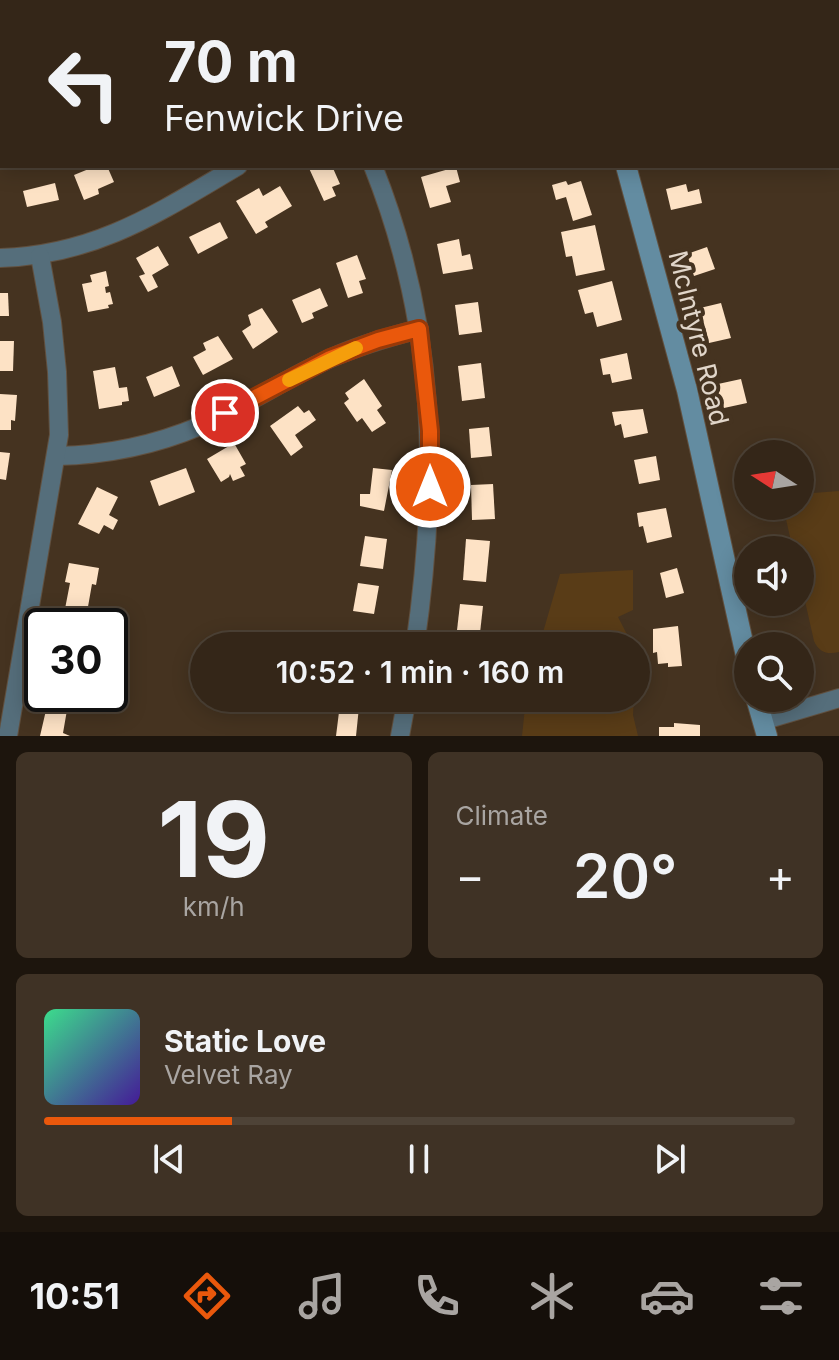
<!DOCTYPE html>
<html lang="en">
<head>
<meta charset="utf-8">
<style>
	body { margin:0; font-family:Inter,sans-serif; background:#3f3225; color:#f1f3f6; height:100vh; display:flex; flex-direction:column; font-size:30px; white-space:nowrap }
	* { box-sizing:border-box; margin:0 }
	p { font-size:26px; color:#a9a5a2 }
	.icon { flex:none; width:44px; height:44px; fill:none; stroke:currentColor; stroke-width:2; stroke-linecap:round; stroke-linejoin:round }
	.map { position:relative; height:736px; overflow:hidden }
	.drawer { display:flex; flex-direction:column; gap:16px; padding:16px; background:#1d150d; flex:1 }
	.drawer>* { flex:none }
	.banner { position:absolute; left:0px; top:0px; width:840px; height:168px; box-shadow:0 4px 20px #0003,0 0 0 2px #4e4337; background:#342618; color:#f1f3f6; overflow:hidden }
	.needle { width:52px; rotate:282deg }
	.controls { position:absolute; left:734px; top:440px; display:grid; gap:16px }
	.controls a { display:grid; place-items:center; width:80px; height:80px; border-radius:50%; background:#342618; box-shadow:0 4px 20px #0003,0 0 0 2px #4e4337; font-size:40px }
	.speed { position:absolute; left:24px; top:608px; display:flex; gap:16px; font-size:40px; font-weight:700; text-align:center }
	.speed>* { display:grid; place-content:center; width:104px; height:104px; border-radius:50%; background:#342618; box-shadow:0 4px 20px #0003,0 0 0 2px #4e4337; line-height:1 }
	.speed .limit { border:4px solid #111; border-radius:12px; background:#fff; color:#111 }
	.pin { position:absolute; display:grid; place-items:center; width:68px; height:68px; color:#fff; margin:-34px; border:4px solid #fff; border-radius:50%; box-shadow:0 2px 8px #0007 }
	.me { position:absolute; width:88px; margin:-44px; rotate:0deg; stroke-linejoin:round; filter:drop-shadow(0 0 6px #0008) }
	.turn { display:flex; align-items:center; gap:28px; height:168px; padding:0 32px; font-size:36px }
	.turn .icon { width:104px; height:104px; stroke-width:2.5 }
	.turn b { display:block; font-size:56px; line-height:68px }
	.big { font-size:60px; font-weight:600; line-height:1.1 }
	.drawer .tile { flex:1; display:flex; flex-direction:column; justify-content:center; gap:12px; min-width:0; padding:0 28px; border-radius:12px; background:#3f3225 }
	.drawer .dial { align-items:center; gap:0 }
	.dial b { font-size:104px; line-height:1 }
	.song { display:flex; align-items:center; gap:24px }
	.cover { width:96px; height:96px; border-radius:12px; background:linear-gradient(135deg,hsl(150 70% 55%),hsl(260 70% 35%)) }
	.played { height:8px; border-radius:4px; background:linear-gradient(90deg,#ea580c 25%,#4e4337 25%) }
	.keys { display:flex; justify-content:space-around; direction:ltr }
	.heat { display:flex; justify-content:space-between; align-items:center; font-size:44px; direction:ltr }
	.drawer .tiles { flex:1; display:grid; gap:16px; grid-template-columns:1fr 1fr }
	.tile:last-child { grid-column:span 2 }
	.trip { position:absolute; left:190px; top:632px; width:460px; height:80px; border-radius:40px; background:#342618; box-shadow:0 4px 20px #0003,0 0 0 2px #4e4337; font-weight:600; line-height:80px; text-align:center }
	.menu { display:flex; height:128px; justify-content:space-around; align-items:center; background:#150f0a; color:#a9a5a2 }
	.menu .icon { width:56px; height:56px }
	.menu .active { color:#ea580c }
	.menu b { font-size:36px; color:#f1f3f6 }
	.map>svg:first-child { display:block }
	.green { fill:#593c17 }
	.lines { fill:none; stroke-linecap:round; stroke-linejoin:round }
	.stream { stroke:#001f2e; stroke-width:5 }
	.building { fill:#fde2c5 }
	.street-casing { stroke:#61503f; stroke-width:20 }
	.secondary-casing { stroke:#61503f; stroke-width:22 }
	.street { stroke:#556e7b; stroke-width:18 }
	.secondary { stroke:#638ca1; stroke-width:20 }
	.route-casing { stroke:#983908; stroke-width:20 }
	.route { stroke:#ea580c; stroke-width:14 }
	.slow { stroke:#f59e0b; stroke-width:14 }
	.labels { text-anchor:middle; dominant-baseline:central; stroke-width:8; stroke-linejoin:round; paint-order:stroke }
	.street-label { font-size:26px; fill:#e1d6ca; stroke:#453320 }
</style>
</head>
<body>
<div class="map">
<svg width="839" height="736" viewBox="0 0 839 736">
	<rect width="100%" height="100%" fill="#453320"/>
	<g class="green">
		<path d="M 839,491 L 839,652 C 827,655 819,652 814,641 L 800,579 L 800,550 L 793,550 L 783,506 L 800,506 L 800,494 Z"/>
		<path d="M 633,570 L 633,610 L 618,617 L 633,646 L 539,646 L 560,574 Z"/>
		<path d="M 526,698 L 634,698 L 633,715 L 638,736 L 522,736 Z"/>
	</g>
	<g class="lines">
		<g class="stream">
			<path d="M 188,2 L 195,0"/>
			<path d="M 0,57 L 2,56"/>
		</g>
	</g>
	<g class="building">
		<path d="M 96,166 L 107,166 L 114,182 L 98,189 L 99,194 L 84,200 L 74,175 Z"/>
		<path d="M 308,166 L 332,166 L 340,184 L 332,187 L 336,196 L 324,201 Z"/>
		<path d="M 456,167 L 460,182 L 446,186 L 451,202 L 430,208 L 421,177 Z"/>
		<path d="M 566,181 L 568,185 L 581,181 L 592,215 L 573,221 L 566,197 L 556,200 L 552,185 Z"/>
		<path d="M 55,183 L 59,200 L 27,207 L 23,191 Z"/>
		<path d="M 686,184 L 688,192 L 699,189 L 702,203 L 671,210 L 666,189 Z"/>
		<path d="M 280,186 L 292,206 L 265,222 L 268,227 L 256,234 L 236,201 L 259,188 L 263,196 Z"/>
		<path d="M 220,222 L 228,238 L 198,254 L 189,237 Z"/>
		<path d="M 595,225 L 605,270 L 576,276 L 572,256 L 566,257 L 561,232 Z"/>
		<path d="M 459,239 L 462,256 L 470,254 L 473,269 L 443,274 L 437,244 Z"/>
		<path d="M 158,246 L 169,265 L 152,275 L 158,287 L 148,292 L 139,276 L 145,274 L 136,258 Z"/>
		<path d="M 707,247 L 715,269 L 694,276 L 687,254 Z"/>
		<path d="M 357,255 L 366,279 L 359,281 L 363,293 L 348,298 L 336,263 Z"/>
		<path d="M 106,271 L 109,286 L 105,287 L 106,293 L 110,292 L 113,304 L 108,305 L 109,308 L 88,312 L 82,284 L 92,282 L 90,275 Z"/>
		<path d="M 612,281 L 622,320 L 597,327 L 593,312 L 585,314 L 578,290 Z"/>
		<path d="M 320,288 L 328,306 L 312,313 L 314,318 L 302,323 L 292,300 Z"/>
		<path d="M 0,293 L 8,293 L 9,316 L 0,316 Z"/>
		<path d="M 478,302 L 482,332 L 459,335 L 455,305 Z"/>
		<path d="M 721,303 L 731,338 L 709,343 L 700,308 Z"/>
		<path d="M 262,308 L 278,332 L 253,349 L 242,331 L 251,325 L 248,315 Z"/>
		<path d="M 218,336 L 233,359 L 203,375 L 193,357 L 206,350 L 203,343 Z"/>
		<path d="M 0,341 L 14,341 L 13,371 L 0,371 Z"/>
		<path d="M 627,353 L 632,379 L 612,383 L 610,374 L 603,375 L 600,359 Z"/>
		<path d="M 481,363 L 485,398 L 462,401 L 458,366 Z"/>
		<path d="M 172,366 L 180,386 L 154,397 L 146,377 Z"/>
		<path d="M 115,367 L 119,388 L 127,387 L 129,401 L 122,402 L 122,405 L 99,409 L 93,371 Z"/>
		<path d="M 364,379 L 382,406 L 377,410 L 386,423 L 372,432 L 362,418 L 357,422 L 344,403 L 349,399 L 345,393 Z"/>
		<path d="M 741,379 L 747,403 L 724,408 L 723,404 L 715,405 L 712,393 L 720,391 L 718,384 Z"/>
		<path d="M 0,394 L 17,395 L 15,421 L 11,420 L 11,430 L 0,430 Z"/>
		<path d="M 298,406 L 304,413 L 309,410 L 316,420 L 295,435 L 303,447 L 291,456 L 270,426 Z"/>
		<path d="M 643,409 L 648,433 L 624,438 L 621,424 L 615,426 L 612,412 Z"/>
		<path d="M 489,427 L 492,456 L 471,458 L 469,429 Z"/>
		<path d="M 234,443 L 246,464 L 240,467 L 245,476 L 233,481 L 230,474 L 229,477 L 221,482 L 207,459 Z"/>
		<path d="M 0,452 L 10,453 L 6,480 L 0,479 Z"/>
		<path d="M 656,456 L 660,480 L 639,484 L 634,460 Z"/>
		<path d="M 186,468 L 195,492 L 159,506 L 150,481 Z"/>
		<path d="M 373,468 L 392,470 L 384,511 L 360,506 L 360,494 L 370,494 Z"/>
		<path d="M 493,484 L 495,519 L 472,520 L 471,485 Z"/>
		<path d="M 97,487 L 118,497 L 109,515 L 118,520 L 113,530 L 104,525 L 99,534 L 78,524 Z"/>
		<path d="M 666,508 L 672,537 L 647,543 L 643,526 L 639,527 L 637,513 Z"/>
		<path d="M 365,536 L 387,539 L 383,569 L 360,566 Z"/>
		<path d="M 466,539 L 490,541 L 486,582 L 463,580 Z"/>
		<path d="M 69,563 L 99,568 L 96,585 L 92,584 L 86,618 L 64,614 L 70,583 L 65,582 Z"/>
		<path d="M 677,568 L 684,593 L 666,598 L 660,573 Z"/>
		<path d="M 358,583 L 379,586 L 374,614 L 353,611 Z"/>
		<path d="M 460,604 L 483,606 L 479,642 L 456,639 Z"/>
		<path d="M 678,626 L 682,666 L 668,667 L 668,663 L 658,664 L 657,652 L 653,653 L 653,629 Z"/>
		<path d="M 242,633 L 244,643 L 250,641 L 251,646 L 226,646 L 224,637 Z"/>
		<path d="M 340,704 L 359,707 L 356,736 L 336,736 Z"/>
		<path d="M 47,706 L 67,710 L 63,733 L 70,736 L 40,736 Z"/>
		<path d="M 674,723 L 700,725 L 700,736 L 659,736 L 659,727 L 674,727 Z"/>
	</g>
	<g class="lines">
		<defs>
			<g id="street">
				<path d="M 373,166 C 437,326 439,478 415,646"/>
				<path d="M 0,258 C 96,255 158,213 238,166"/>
				<path d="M 57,456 C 106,455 155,445 200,426 C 245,406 287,378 331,358 C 360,345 389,337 419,329"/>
				<path d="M 762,721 L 839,698"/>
				<path d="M 8,736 L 59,435 L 57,372 L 52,322 L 40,256"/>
				<path d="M 400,736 L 407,698"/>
			</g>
			<g id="secondary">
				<path d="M 575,0 L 576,2"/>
				<path d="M 626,166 L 687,390 L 748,665"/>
				<path d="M 756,698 L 767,736"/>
			</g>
		</defs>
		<use href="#street" class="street-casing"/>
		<use href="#secondary" class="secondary-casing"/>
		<use href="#street" class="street"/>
		<use href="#secondary" class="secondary"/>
	</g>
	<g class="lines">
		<defs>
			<path id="route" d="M 225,413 L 330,358 L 378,340 L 419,329 L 430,431 L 430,487"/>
		</defs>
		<use href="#route" class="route-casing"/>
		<use href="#route" class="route"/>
		<path class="slow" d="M 289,380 L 356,348"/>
	</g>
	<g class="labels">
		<g class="street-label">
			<text transform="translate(699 338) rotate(76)">McIntyre Road</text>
		</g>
	</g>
</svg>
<div class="controls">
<a><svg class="needle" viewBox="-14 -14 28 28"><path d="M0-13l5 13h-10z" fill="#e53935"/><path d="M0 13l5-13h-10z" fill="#a9a5a2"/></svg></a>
<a><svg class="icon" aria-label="sound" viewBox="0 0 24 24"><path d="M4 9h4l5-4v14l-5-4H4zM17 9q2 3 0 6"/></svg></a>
<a><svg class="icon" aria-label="search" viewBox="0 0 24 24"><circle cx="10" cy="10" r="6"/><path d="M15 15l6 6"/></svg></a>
</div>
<div class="speed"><div class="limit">30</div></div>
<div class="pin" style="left:225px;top:413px;background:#d93025"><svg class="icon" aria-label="arrive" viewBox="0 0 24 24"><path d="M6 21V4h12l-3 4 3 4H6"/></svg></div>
<svg class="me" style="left:430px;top:487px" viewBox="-20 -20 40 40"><circle r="17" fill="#ea580c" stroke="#fff" stroke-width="3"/><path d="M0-11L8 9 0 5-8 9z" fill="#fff"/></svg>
<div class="trip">10:52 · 1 min · 160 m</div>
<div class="banner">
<div class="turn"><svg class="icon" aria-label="left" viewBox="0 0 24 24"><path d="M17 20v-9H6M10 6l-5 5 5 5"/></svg><div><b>70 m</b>Fenwick Drive</div></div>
</div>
</div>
<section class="drawer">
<div class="tiles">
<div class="tile dial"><b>19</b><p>km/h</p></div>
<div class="tile"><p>Climate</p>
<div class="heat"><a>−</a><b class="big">20°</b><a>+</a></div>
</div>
<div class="tile">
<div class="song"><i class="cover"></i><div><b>Static Love</b><p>Velvet Ray</p></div></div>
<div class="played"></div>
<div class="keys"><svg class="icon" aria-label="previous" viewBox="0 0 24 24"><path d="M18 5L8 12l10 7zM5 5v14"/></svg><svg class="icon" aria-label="pause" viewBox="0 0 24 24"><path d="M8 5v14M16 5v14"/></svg><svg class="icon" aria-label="next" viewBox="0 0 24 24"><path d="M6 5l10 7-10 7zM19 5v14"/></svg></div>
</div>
</div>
</section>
<nav class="menu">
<b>10:51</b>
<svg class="icon active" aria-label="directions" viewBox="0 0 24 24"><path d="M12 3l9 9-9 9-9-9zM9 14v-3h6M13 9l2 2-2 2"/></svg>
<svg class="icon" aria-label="music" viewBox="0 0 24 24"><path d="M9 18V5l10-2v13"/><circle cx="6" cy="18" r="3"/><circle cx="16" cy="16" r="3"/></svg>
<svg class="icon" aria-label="phone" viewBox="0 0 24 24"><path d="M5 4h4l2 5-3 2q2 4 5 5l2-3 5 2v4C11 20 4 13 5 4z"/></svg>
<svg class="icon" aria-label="climate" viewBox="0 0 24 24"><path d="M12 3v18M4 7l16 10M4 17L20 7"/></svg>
<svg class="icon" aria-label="car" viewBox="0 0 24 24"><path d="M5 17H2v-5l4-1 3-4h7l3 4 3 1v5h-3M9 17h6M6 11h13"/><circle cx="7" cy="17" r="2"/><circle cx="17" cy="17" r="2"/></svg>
<svg class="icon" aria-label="filters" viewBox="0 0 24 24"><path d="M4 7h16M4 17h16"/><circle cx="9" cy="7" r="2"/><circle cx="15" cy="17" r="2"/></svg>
</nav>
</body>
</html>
